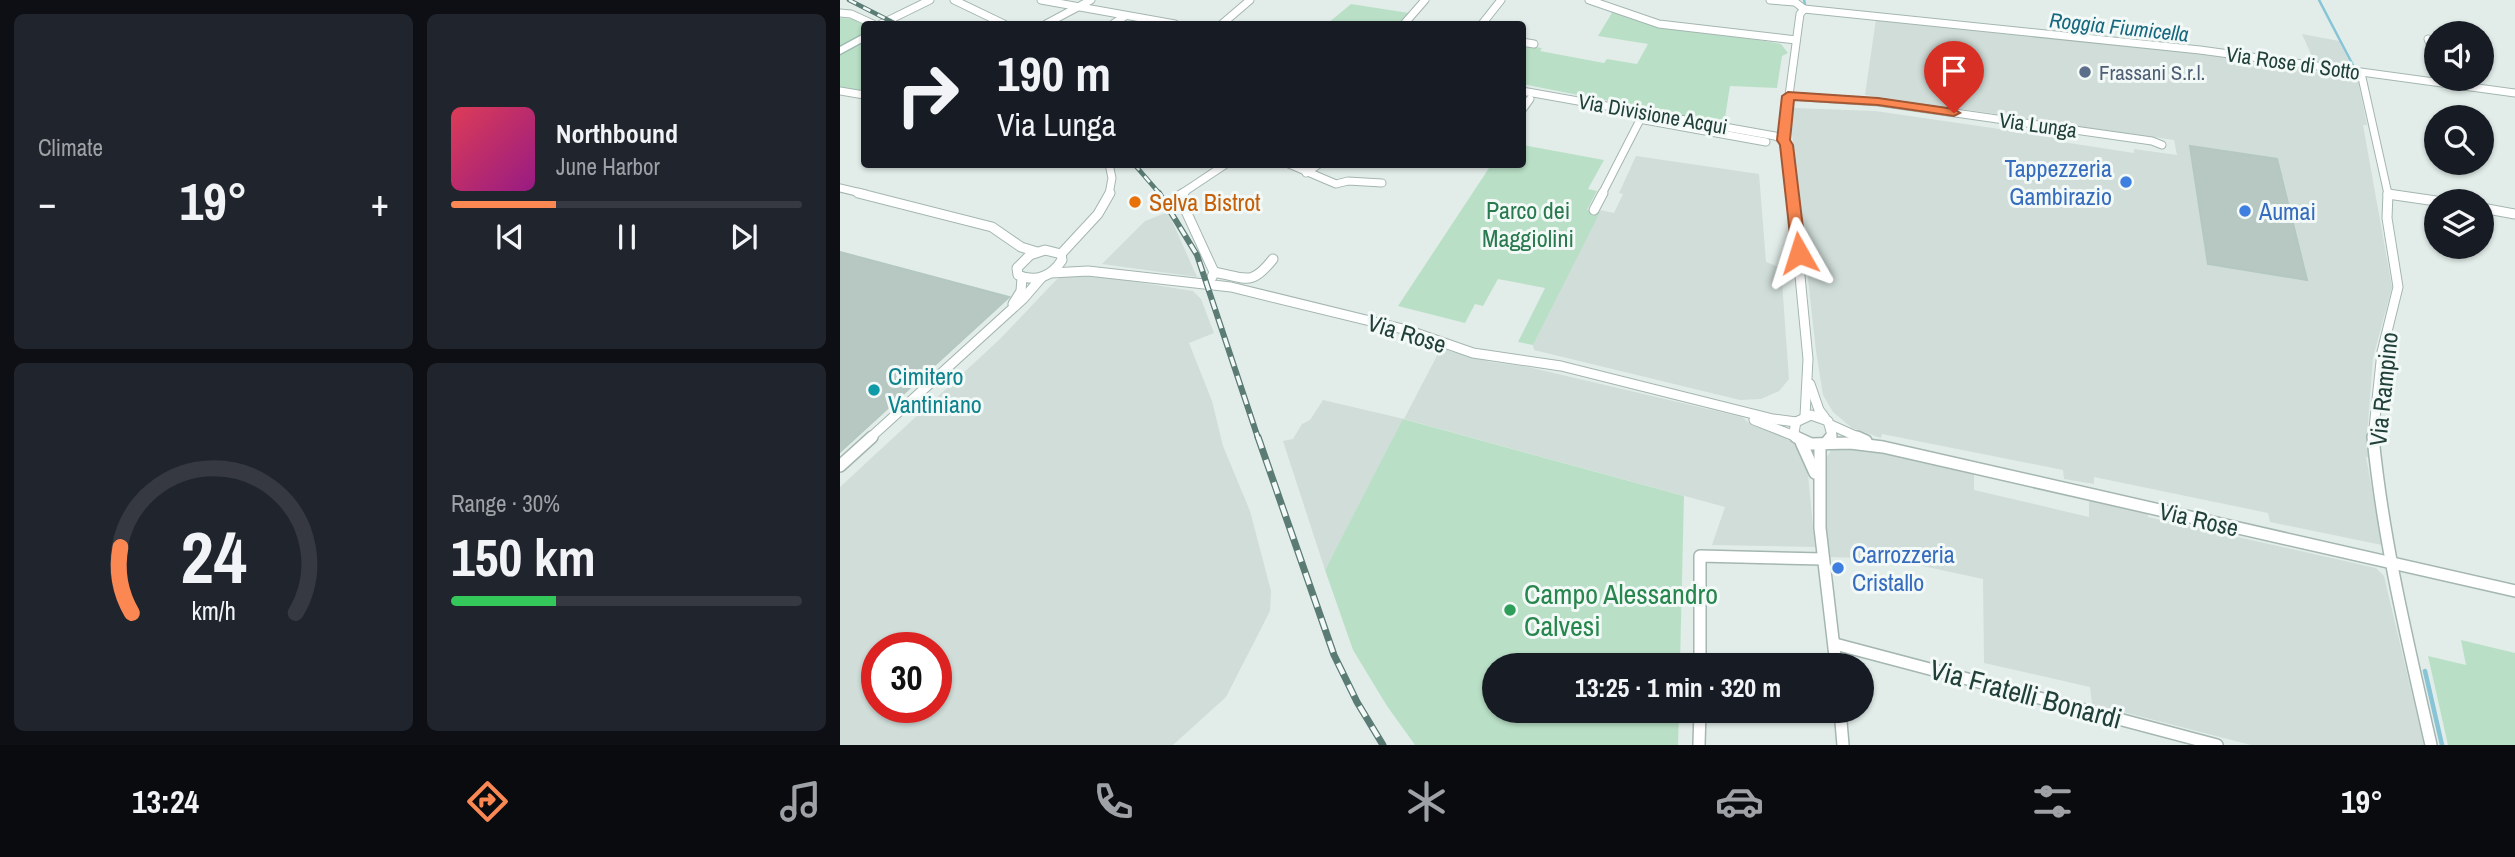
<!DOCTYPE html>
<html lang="en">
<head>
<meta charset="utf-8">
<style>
	body { margin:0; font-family:"Archivo Narrow",sans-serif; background:#20242c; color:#f1f3f6; height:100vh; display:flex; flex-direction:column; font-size:26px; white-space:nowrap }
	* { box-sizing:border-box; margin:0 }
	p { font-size:23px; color:#9ea1a6 }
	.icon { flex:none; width:38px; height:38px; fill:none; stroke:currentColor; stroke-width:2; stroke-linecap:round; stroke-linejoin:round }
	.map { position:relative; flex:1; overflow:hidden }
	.side { display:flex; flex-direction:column; gap:14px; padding:14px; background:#0d0f14; width:840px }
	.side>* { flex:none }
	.guide { position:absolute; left:21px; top:21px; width:665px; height:147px; border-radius:7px; box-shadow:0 2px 5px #0004; background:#171b24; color:#f1f3f6; overflow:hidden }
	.tools { position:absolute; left:1584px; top:21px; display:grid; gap:14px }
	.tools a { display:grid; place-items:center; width:70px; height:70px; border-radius:50%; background:#171b24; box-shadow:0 2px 5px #0004; font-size:35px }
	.speed { position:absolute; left:21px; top:632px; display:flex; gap:14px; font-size:35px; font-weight:700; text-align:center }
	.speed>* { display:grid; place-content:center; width:91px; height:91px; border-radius:50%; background:#171b24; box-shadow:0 2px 5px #0004; line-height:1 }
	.speed .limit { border:10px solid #d22; background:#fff; color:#111 }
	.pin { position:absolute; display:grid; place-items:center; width:60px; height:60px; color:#fff; margin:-72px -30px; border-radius:50% 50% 50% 0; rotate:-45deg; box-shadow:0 0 7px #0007 }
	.pin .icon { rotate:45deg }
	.me { position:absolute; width:77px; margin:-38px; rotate:354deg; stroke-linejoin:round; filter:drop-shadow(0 0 5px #0008) }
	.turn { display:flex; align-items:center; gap:24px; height:147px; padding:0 21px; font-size:32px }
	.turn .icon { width:91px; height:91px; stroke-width:2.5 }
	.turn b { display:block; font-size:49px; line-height:60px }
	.big { font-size:52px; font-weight:700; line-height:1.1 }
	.side .widget { flex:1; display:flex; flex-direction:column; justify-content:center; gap:10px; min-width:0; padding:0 24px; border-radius:10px; background:#20242c }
	.side .dial { align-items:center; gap:0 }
	.dial svg { height:182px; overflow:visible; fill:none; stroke:#363941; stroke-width:7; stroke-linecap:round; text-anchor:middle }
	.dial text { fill:#f1f3f6; stroke:none }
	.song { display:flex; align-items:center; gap:21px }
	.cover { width:84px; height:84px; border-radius:10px; background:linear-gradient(135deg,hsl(350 70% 55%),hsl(310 70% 35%)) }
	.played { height:7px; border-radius:4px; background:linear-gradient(90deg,#fb8852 30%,#363941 30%) }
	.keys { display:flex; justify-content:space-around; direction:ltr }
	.heat { display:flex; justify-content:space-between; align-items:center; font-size:38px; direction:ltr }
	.charge { height:10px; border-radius:5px; background:linear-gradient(90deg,#34c759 30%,#363941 0) }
	.side .tiles { flex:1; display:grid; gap:14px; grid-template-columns:repeat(2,1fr) }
	.trip { position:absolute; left:642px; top:653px; width:392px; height:70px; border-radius:35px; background:#171b24; box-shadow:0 2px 5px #0004; font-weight:700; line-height:70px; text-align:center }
	.dock { display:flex; height:112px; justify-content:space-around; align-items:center; background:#090b0e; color:#9ea1a6 }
	.dock .icon { width:49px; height:49px }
	.dock .current { color:#fb8852 }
	.dock b { font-size:32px; color:#f1f3f6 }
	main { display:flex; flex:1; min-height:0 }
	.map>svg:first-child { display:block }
	.built { fill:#d0ddd8; fill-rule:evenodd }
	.green { fill:#b9e0c6 }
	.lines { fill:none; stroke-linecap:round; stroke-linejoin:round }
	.stream-far1 { stroke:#86c4d6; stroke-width:2.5 }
	.stream { stroke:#86c4d6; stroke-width:4.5 }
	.building { fill:#b7c8c2; stroke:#b4c7c1; stroke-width:2 }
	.minor-far2-casing { stroke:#a4b6b1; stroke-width:9 }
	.minor-far1-casing { stroke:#a4b6b1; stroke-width:11 }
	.minor-casing { stroke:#a4b6b1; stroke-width:14 }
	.secondary-casing { stroke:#9fbab2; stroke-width:3 }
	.minor-far2 { stroke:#fff; stroke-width:7 }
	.minor-far1 { stroke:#fff; stroke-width:9 }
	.minor { stroke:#fff; stroke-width:11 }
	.secondary { fill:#fff; fill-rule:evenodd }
	.rail-far2-casing { stroke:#5b7b75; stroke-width:4.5 }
	.rail-far1-casing { stroke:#5b7b75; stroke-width:6 }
	.rail-casing { stroke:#5b7b75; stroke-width:7 }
	.rail-far2 { stroke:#f3f9f7; stroke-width:2.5; stroke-dasharray:8; stroke-linecap:butt }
	.rail-far1 { stroke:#f3f9f7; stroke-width:3.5; stroke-dasharray:10; stroke-linecap:butt }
	.rail { stroke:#f3f9f7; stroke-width:4.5; stroke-dasharray:12; stroke-linecap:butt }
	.route { fill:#fb8852; stroke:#a35835; stroke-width:2 }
	.service-dot { fill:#5c6f8a; stroke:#f3f9f7; stroke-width:2.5 }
	.shop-dot { fill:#3f7fe0; stroke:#f3f9f7; stroke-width:2.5 }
	.food-dot { fill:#e8710a; stroke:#f3f9f7; stroke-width:2.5 }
	.culture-dot { fill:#0f9aa8; stroke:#f3f9f7; stroke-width:2.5 }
	.leisure-dot { fill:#2e9e5b; stroke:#f3f9f7; stroke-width:2.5 }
	.labels { text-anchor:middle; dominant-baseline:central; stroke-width:6; stroke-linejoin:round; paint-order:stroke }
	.far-water-label { font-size:21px; font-style:italic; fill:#166780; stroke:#f3f9f7 }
	.far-street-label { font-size:21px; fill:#214039; stroke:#f3f9f7 }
	.far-service-label { font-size:21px; fill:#4e5e75; stroke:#f3f9f7; text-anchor:start }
	.shop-label { font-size:24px; fill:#366cbe; stroke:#f3f9f7; text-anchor:start }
	.food-label { font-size:24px; fill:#c56008; stroke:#f3f9f7; text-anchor:start }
	.park-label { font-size:24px; fill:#28794d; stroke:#f3f9f7 }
	.street-label { font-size:24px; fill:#214039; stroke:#f3f9f7 }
	.culture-label { font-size:24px; fill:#0d838f; stroke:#f3f9f7; text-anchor:start }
	.near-leisure-label { font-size:28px; fill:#27864d; stroke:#f3f9f7; text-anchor:start }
	.near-street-label { font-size:28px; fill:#214039; stroke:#f3f9f7 }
</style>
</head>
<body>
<main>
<section class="side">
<div class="tiles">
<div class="widget"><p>Climate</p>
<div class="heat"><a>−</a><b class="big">19°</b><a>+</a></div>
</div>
<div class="widget">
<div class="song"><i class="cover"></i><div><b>Northbound</b><p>June Harbor</p></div></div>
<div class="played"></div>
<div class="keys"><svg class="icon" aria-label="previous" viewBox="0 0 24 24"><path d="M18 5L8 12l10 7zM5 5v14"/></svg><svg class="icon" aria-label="pause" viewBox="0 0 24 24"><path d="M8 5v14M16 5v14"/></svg><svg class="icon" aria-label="next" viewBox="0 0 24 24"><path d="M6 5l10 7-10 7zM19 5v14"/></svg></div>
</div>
<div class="widget dial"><svg viewBox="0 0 100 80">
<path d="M14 69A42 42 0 1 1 86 69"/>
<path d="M14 69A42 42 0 0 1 9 40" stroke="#fb8852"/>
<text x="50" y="56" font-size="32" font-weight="700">24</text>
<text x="50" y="72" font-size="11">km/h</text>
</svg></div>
<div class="widget"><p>Range · 30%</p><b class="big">150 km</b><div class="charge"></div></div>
</div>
</section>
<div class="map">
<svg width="1675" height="745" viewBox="0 0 1675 745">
	<rect width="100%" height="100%" fill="#e2ede9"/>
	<g class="built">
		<path d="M 1036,19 L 1428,61 L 1460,66 L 1487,76 L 1498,71 L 1517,75 L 1527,125 L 1523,125 L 1552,287 L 1533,358 L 1526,448 L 1532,451 L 1532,458 L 1526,457 L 1542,545 L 1430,522 L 1428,513 L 1254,477 L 1254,484 L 1224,479 L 1223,470 L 1042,434 L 1041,438 L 1012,428 L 993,412 L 983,395 L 976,351 L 951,125 L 954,108 L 1035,111 L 1214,137 L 1216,141 L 1294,153 L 1294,149 L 1337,155 L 1334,140 L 1025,95 Z"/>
		<path d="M 1462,34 L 1499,41 L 1512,67 L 1474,61 Z"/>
		<path d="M 796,156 L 919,174 L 926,262 L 941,268 L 949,379 L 939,391 L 921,399 L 900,400 L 694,350 L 693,345 L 760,210 L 774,213 L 783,194 L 779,193 Z"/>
		<path d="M 328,212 L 357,277 L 262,264 L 305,221 Z"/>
		<path d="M 253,275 L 353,291 L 361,299 L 374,333 L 349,343 L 372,401 L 383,446 L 410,511 L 431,591 L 430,611 L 386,697 L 333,745 L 0,745 L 0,487 L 160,339 L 217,279 L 226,276 ZM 37,648 L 96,648 L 96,707 L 37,707 Z"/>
		<path d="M 602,346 L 609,351 L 651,362 L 688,367 L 902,417 L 910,424 L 949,437 L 957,444 L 967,464 L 975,547 L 872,545 L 885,507 L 564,419 L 485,570 L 443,441 L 453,439 L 462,424 L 470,420 L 483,400 L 564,419 Z"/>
		<path d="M 1011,446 L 1134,473 L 1134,490 L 1249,517 L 1249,501 L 1308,514 L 1308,517 L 1536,568 L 1544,576 L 1584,745 L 1411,745 L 1252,704 L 1250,687 L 1144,663 L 1143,579 L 1050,559 L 989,557 L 983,483 L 985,460 L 992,449 Z"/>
	</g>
	<g class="green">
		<path d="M 511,4 L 569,13 L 558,24 L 487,24 Z"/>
		<path d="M 773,11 C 829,35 883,32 941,44 L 948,53 L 942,56 L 937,88 L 890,86 L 884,124 L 683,84 L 682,45 L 702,48 L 700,51 L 764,63 L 767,59 L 797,64 L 808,44 L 758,36 Z"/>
		<path d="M 0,18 L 13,19 L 24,25 L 24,34 L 0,47 Z"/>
		<path d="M 24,41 L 24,92 L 0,87 L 0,55 Z"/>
		<path d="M 683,145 L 764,160 L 748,189 L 757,191 L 747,210 L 760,212 L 693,345 L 678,342 L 705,288 L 658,279 L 643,306 L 635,304 L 625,323 L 558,306 L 651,165 L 682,164 Z"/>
		<path d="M 563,419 L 844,496 L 840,665 L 654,665 L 654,710 L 839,711 L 838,745 L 575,745 L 547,706 L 513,650 L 485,570 Z"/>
		<path d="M 1621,640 L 1675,653 L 1675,745 L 1608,745 L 1588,656 L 1626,665 Z"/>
	</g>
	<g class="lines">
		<g class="stream-far1">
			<path d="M 964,0 L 965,4"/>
			<path d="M 1479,0 L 1515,69"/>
		</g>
		<path class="stream" d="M 1585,671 L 1602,745"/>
	</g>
	<g class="building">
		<path d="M 1350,146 L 1437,159 L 1467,280 L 1368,264 Z"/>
		<path d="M 0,252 L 169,297 L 0,452 Z"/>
	</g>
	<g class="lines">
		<defs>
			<g id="minor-far2">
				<path d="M 114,0 L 164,24"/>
				<path d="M 201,0 L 335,24"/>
				<path d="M 749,0 L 819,24 L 956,40"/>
				<path d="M 930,0 L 955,2 L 964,9"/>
				<path d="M 964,9 L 1360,50 L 1675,93"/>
				<path d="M 0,13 L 11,14 L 33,24"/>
				<path d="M 41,24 L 90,0"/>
				<path d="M 206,24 L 251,0"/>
				<path d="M 273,24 L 285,16"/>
				<path d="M 382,24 L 410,0"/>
				<path d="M 564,24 L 585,0"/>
				<path d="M 642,24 L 661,0"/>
				<path d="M 1588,39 L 1596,57"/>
				<path d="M 682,42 L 694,44"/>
				<path d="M 1521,73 L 1548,194"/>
				<path d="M 0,91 L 24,95"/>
				<path d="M 682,91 L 935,136 L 943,140"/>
				<path d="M 948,96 L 1038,102 L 1312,141 L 1322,145"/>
				<path d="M 682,110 L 690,99"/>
				<path d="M 799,119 L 926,142"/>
				<path d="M 449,164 L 496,184 L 508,181 L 542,183"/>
				<path d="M 466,173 L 479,164"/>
				<path d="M 0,188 L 25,194"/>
				<path d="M 269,194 L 272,178 L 269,164"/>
				<path d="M 341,194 L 386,164"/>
				<path d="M 762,194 L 802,116"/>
				<path d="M 952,194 L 943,140 L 960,14 L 964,9"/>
				<path d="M 1548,194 L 1551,194"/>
			</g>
			<g id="minor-far1">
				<path d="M 18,193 L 152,227 L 181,247 L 197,252"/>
				<path d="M 344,193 L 339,196 L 374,272 L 372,277"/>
				<path d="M 952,193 L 968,359 L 965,416"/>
				<path d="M 1548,194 L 1596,201"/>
				<path d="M 1642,208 L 1675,214"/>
				<path d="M 754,210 L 763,193"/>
				<path d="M 205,250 L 221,254 L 222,260 C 212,276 196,283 178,275 L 177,268 L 190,255 Z"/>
				<path d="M 221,254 L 258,214 L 270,193"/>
				<path d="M 374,272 C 406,278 411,287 433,259"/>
				<path d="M 211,273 L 248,271 L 391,287 L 567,330 L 633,353 L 721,366 L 933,419 L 956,422"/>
				<path d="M 173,304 L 181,291 L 182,278"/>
				<path d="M 970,384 L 979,410 L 985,418"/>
				<path d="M 914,420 L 957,437"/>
				<path d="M 991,425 L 1020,438"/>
				<path d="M 30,438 L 183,299 L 202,277"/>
				<path d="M 957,438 L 954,432 L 956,422 L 971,415 L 988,421 L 992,435 L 989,438"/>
				<path d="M 1533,438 L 1542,352 L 1558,287 L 1547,218 L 1548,193"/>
			</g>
			<g id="minor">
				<path d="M 956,437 L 971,444 L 1010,443 L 1043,447 L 1675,591"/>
				<path d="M 1017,437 L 1026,441"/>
				<path d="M 1533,437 C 1543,541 1568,643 1591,745"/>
				<path d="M 961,442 L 975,473"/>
				<path d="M 986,443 L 991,437"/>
				<path d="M 980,446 L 980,528 L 996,665"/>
				<path d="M 0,466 L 32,437"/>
				<path d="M 995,644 L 1377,745"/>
				<path d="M 860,665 L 860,556 L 983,559"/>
				<path d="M 1000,710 L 1003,745"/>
				<path d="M 859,745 L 860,710"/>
			</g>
			<path id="secondary" d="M 24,34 L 24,41 L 0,54 L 0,47 Z"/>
		</defs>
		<use href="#minor-far2" class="minor-far2-casing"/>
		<use href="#minor-far1" class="minor-far1-casing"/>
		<use href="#minor" class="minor-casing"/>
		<use href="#secondary" class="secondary-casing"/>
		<use href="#minor-far2" class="minor-far2"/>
		<use href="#minor-far1" class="minor-far1"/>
		<use href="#minor" class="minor"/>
		<use href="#secondary" class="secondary"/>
		<defs>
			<g id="rail-far2">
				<path d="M 9,0 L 56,24"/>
				<path d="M 294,164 L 320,194"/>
			</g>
			<path id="rail-far1" d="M 319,193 L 357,255 L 418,438"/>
			<path id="rail" d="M 418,437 L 494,655 L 517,702 L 543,745"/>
		</defs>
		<use href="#rail-far2" class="rail-far2-casing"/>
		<use href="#rail-far1" class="rail-far1-casing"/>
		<use href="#rail" class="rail-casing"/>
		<use href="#rail-far2" class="rail-far2"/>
		<use href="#rail-far1" class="rail-far1"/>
		<use href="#rail" class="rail"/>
	</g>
	<path class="route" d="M 948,92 L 1038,98 L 1114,109 L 1120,113 L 1114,116 L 1038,105 L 954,100 L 950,140 L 953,145 L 966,253 L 959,258 L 952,253 L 940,145 L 937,140 L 942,96 Z"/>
	<circle class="service-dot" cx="1245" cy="72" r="7"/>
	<g class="shop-dot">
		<circle cx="1286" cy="182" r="7"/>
		<circle cx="1405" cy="211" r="7"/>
		<circle cx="998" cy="568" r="7"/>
	</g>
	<circle class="food-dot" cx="295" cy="202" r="7"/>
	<circle class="culture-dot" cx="34" cy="390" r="7"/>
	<circle class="leisure-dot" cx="670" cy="610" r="7"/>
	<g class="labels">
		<g class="far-water-label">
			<text transform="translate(1279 27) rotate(6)">Roggia Fiumicella</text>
		</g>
		<g class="far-street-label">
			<text transform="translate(1453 63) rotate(8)">Via Rose di Sotto</text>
			<text transform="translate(813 114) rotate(10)">Via Divisione Acqui</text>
			<text transform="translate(1198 125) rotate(8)">Via Lunga</text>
		</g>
		<g class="far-service-label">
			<text x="1259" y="72">Frassani S.r.l.</text>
		</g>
		<g class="shop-label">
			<text x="1272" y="168" text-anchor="end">Tappezzeria<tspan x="1272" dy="28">Gambirazio</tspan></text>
			<text x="1419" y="211">Aumai</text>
			<text x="1012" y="554">Carrozzeria<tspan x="1012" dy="28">Cristallo</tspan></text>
		</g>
		<g class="food-label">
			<text x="309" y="202">Selva Bistrot</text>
		</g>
		<g class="park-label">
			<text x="688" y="210">Parco dei<tspan x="688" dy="28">Maggiolini</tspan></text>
		</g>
		<g class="street-label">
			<text transform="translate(567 333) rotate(17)">Via Rose</text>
			<text transform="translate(1543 389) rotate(-84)">Via Rampino</text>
			<text transform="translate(1359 519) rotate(13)">Via Rose</text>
		</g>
		<g class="culture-label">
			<text x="48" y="376">Cimitero<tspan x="48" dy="28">Vantiniano</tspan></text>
		</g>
		<g class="near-leisure-label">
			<text x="684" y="594">Campo Alessandro<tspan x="684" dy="32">Calvesi</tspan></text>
		</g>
		<g class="near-street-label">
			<text transform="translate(1186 694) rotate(15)">Via Fratelli Bonardi</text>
		</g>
	</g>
</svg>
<div class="tools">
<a><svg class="icon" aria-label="sound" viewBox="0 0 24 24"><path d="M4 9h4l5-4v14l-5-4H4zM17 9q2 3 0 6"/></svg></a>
<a><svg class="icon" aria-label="search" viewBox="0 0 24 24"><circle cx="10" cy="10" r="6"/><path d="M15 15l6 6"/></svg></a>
<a><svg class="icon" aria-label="layers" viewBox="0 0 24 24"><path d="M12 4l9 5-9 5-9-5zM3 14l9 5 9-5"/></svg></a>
</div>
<div class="speed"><div class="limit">30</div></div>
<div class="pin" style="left:1114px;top:113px;background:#d93025"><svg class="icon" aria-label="arrive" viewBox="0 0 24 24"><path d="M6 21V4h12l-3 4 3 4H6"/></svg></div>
<svg class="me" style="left:959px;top:253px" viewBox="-20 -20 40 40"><path d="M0-17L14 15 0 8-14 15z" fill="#fb8852" stroke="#fff" stroke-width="4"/></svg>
<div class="trip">13:25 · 1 min · 320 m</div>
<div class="guide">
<div class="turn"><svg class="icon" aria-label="right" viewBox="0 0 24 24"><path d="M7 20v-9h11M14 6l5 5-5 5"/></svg><div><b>190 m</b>Via Lunga</div></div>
</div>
</div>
</main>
<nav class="dock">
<b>13:24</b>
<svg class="icon current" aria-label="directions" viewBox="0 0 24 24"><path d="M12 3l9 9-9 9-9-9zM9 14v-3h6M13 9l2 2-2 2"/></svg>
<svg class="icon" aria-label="music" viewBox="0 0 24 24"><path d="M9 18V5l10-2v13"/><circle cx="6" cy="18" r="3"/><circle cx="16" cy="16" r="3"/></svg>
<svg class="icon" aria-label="phone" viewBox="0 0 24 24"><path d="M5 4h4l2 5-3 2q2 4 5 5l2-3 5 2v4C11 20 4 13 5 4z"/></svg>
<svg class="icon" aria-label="climate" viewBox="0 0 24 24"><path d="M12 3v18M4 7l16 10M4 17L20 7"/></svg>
<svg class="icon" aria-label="car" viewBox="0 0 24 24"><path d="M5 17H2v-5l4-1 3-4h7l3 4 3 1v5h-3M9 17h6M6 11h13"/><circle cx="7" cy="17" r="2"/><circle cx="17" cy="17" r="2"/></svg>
<svg class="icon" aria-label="filters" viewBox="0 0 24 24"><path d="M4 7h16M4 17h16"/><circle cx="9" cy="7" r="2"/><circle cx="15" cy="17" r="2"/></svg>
<b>19°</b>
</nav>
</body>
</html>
